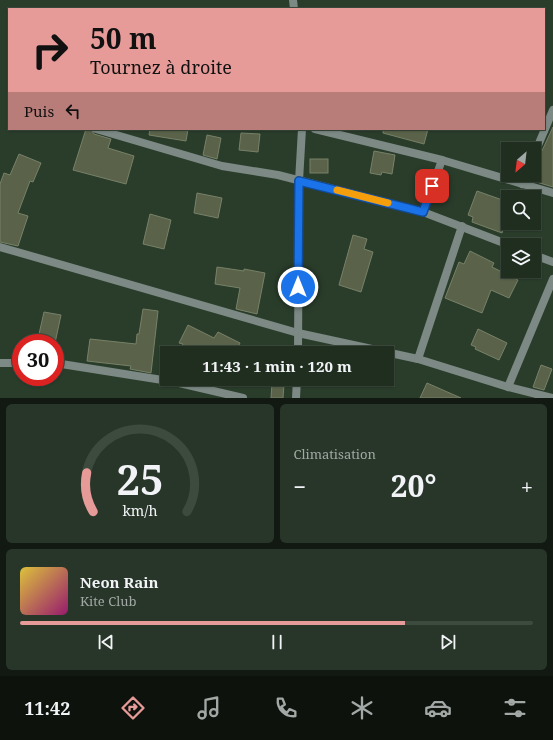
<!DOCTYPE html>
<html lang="fr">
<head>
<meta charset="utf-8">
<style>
	body { margin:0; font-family:"Noto Serif",serif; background:#283629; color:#f1f3f6; height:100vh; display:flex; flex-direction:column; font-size:15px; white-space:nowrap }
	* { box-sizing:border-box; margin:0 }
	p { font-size:13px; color:#a2a8a5 }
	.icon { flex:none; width:22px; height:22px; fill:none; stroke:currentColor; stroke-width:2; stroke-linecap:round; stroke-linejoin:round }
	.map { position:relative; height:398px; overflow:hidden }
	.sheet { display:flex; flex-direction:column; gap:6px; padding:6px; background:#121912; flex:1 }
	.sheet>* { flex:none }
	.hud { position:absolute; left:8px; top:8px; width:537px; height:122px; border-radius:0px; box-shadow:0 1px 3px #0004,0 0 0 1px #3d4a3e; background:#e69b98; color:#111; overflow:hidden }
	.needle { width:26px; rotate:208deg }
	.tools { position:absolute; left:501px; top:142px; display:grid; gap:8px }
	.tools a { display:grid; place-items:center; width:40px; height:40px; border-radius:0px; background:#202e20; box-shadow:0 1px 3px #0004,0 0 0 1px #3d4a3e; font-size:20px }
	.speed { position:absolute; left:12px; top:334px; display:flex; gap:8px; font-size:20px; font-weight:700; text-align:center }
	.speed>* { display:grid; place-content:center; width:52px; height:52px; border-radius:50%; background:#202e20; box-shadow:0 1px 3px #0004,0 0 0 1px #3d4a3e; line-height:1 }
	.speed .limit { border:6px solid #d22; background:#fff; color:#111 }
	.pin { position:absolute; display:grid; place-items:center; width:34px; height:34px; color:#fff; margin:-17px; border-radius:8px; box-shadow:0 2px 6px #0006 }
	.me { position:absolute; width:44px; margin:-22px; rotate:0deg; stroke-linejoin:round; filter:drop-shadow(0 0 3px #0008) }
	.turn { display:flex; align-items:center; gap:14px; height:84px; padding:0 16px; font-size:18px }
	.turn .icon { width:52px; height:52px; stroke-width:2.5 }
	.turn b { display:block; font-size:28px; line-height:34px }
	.then { display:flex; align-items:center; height:38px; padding:0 16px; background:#0003; gap:8px; font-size:15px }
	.big { font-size:30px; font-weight:700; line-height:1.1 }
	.sheet .card { flex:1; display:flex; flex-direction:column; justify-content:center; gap:6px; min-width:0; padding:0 14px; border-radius:6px; background:#283629 }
	.sheet .dial { align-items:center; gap:0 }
	.dial svg { height:104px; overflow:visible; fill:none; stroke:#3d4a3e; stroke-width:7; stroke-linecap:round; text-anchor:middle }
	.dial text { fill:#f1f3f6; stroke:none }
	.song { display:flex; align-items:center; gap:12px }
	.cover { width:48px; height:48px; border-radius:6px; background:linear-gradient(135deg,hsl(50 70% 55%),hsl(320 70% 35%)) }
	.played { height:4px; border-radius:2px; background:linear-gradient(90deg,#e69b98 75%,#3d4a3e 75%) }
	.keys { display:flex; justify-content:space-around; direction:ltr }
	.heat { display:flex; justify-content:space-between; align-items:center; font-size:22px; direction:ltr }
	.sheet .tiles { flex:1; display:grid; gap:6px; grid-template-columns:1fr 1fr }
	.card:last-child { grid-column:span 2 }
	.trip { position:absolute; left:160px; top:346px; width:234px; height:40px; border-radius:0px; background:#202e20; box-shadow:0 1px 3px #0004,0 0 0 1px #3d4a3e; font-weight:700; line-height:40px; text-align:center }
	.tabs { display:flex; height:64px; justify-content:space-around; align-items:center; background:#0d120d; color:#a2a8a5 }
	.tabs .icon { width:28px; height:28px }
	.tabs .active { color:#e69b98 }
	.tabs b { font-size:18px; color:#f1f3f6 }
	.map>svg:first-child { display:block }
	.building { fill:#5a634a; stroke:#788168 }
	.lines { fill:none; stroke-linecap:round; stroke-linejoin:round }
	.minor { stroke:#7c8984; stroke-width:8 }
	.route-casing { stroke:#114b97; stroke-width:10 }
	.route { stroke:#1a73e8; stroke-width:7 }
	.slow { stroke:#f59e0b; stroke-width:7 }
</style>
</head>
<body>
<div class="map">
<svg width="553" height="398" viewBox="0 0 553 398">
	<rect width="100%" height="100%" fill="#2a3d2b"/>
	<g class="building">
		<path d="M 553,127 L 553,187 L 530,180 L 533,175 L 534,175 L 534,172 L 541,156 L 540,155 Z"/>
		<path d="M 86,129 L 91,129 L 94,134 L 111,139 L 108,148 L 134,156 L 126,184 L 73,170 Z"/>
		<path d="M 150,129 L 188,129 L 186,141 L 149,135 Z"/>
		<path d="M 383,129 L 428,129 L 424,144 L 383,133 Z"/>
		<path d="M 241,133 L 260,134 L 258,152 L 239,150 Z"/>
		<path d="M 207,135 L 221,138 L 217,159 L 203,155 Z"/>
		<path d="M 374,151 L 395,155 L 392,174 L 382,172 L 381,175 L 370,173 Z"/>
		<path d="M 19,154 L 41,163 L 33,182 L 30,181 L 18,213 L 28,216 L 18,246 L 0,242 L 0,184 L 4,173 L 10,175 Z"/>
		<rect x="310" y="159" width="18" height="14"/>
		<path d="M 477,191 L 508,202 L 508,217 L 502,233 L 472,222 L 473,217 L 468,215 Z"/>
		<path d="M 197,193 L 222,198 L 218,218 L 194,213 Z"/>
		<path d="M 150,214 L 171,220 L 164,249 L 143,244 Z"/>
		<path d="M 353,235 L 367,239 L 364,249 L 373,252 L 361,292 L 339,285 Z"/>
		<path d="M 470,251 L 494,263 L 492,267 L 518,280 L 509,298 L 491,290 L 482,313 L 445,298 L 459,262 L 464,264 Z"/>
		<path d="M 217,267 L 244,271 L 244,269 L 265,273 L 257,314 L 236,309 L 240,288 L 215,284 Z"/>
		<path d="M 143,309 L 158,311 L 151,373 L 130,369 L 131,366 L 87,361 L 90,339 L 136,344 L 137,334 L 139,334 Z"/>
		<path d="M 44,312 L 61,315 L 55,343 L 37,343 Z"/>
		<path d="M 188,325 L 214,338 L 218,332 L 240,343 L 235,353 L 178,353 L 183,344 L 179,343 Z"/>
		<path d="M 478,329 L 507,343 L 499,360 L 475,349 L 476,347 L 471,345 Z"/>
		<path d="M 541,365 L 552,369 L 544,390 L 533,387 Z"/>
		<path d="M 272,383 L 284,384 L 283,398 L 271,398 Z"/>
		<path d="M 427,383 L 461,398 L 420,398 Z"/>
	</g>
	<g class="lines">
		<g class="minor">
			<path d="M 293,0 L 294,9"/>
			<path d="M 96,129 L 222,166 L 278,175 L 423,212 L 509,245"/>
			<path d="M 315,129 L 442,160 L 553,193"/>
			<path d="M 534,155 L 553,110"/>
			<path d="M 522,184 L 526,175"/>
			<path d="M 423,212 L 442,160"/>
			<path d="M 0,247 L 298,333 L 418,359 L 508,387 L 552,398"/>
			<path d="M 534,255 L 553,262"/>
			<path d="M 298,353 L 299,181 L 302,129"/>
			<path d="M 418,359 L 462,226"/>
			<path d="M 0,363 L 21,363"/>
			<path d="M 55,363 L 175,382 L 243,398"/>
			<path d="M 508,387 L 553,279"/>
			<path d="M 296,398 L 297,379"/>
		</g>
	</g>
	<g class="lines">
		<defs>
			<path id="route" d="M 298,287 L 299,181 L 423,212 L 432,186"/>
		</defs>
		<use href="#route" class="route-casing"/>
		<use href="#route" class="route"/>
		<path class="slow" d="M 337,190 L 388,203"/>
	</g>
</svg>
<div class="tools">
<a><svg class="needle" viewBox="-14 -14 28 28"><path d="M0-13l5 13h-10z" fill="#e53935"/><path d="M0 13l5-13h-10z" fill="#a2a8a5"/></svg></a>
<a><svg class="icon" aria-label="search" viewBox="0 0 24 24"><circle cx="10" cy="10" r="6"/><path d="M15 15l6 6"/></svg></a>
<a><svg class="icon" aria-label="layers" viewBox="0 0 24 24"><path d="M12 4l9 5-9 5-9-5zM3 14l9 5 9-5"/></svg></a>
</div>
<div class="speed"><div class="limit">30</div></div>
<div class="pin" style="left:432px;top:186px;background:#d93025"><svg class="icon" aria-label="arrive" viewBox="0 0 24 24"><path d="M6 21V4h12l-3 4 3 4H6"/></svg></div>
<svg class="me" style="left:298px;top:287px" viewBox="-20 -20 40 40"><circle r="17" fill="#1a73e8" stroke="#fff" stroke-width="3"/><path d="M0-11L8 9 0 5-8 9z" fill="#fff"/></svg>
<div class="trip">11:43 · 1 min · 120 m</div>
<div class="hud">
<div class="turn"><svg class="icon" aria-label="right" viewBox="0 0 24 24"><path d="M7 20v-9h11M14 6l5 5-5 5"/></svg><div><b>50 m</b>Tournez à droite</div></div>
<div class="then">Puis<svg class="icon" aria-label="left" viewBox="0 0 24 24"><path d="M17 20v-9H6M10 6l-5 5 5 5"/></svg></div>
</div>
</div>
<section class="sheet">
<div class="tiles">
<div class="card dial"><svg viewBox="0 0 100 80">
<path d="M14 69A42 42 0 1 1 86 69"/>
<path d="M14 69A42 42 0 0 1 9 39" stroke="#e69b98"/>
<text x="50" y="56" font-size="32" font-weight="700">25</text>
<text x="50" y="72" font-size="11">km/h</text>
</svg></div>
<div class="card"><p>Climatisation</p>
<div class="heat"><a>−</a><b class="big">20°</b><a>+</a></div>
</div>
<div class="card">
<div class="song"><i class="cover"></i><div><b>Neon Rain</b><p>Kite Club</p></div></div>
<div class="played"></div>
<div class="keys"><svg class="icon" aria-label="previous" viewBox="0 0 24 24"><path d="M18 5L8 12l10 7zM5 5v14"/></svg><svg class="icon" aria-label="pause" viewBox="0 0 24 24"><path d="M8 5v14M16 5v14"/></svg><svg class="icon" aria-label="next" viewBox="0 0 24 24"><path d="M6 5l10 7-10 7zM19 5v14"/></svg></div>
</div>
</div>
</section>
<nav class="tabs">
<b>11:42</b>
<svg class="icon active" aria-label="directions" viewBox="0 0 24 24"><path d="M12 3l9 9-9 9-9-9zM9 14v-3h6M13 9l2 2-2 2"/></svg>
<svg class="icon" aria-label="music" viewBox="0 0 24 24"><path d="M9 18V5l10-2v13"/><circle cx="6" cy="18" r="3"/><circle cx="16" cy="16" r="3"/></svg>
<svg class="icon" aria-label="phone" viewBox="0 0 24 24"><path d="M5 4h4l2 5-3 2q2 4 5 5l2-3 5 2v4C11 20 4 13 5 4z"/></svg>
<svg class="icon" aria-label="climate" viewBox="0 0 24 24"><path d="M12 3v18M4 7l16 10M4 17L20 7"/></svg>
<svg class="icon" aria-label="car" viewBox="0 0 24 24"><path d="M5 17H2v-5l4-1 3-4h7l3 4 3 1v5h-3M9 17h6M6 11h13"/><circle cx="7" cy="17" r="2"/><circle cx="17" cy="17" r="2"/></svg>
<svg class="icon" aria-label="filters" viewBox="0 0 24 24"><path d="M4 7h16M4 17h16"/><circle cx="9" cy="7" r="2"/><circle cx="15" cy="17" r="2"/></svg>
</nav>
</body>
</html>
